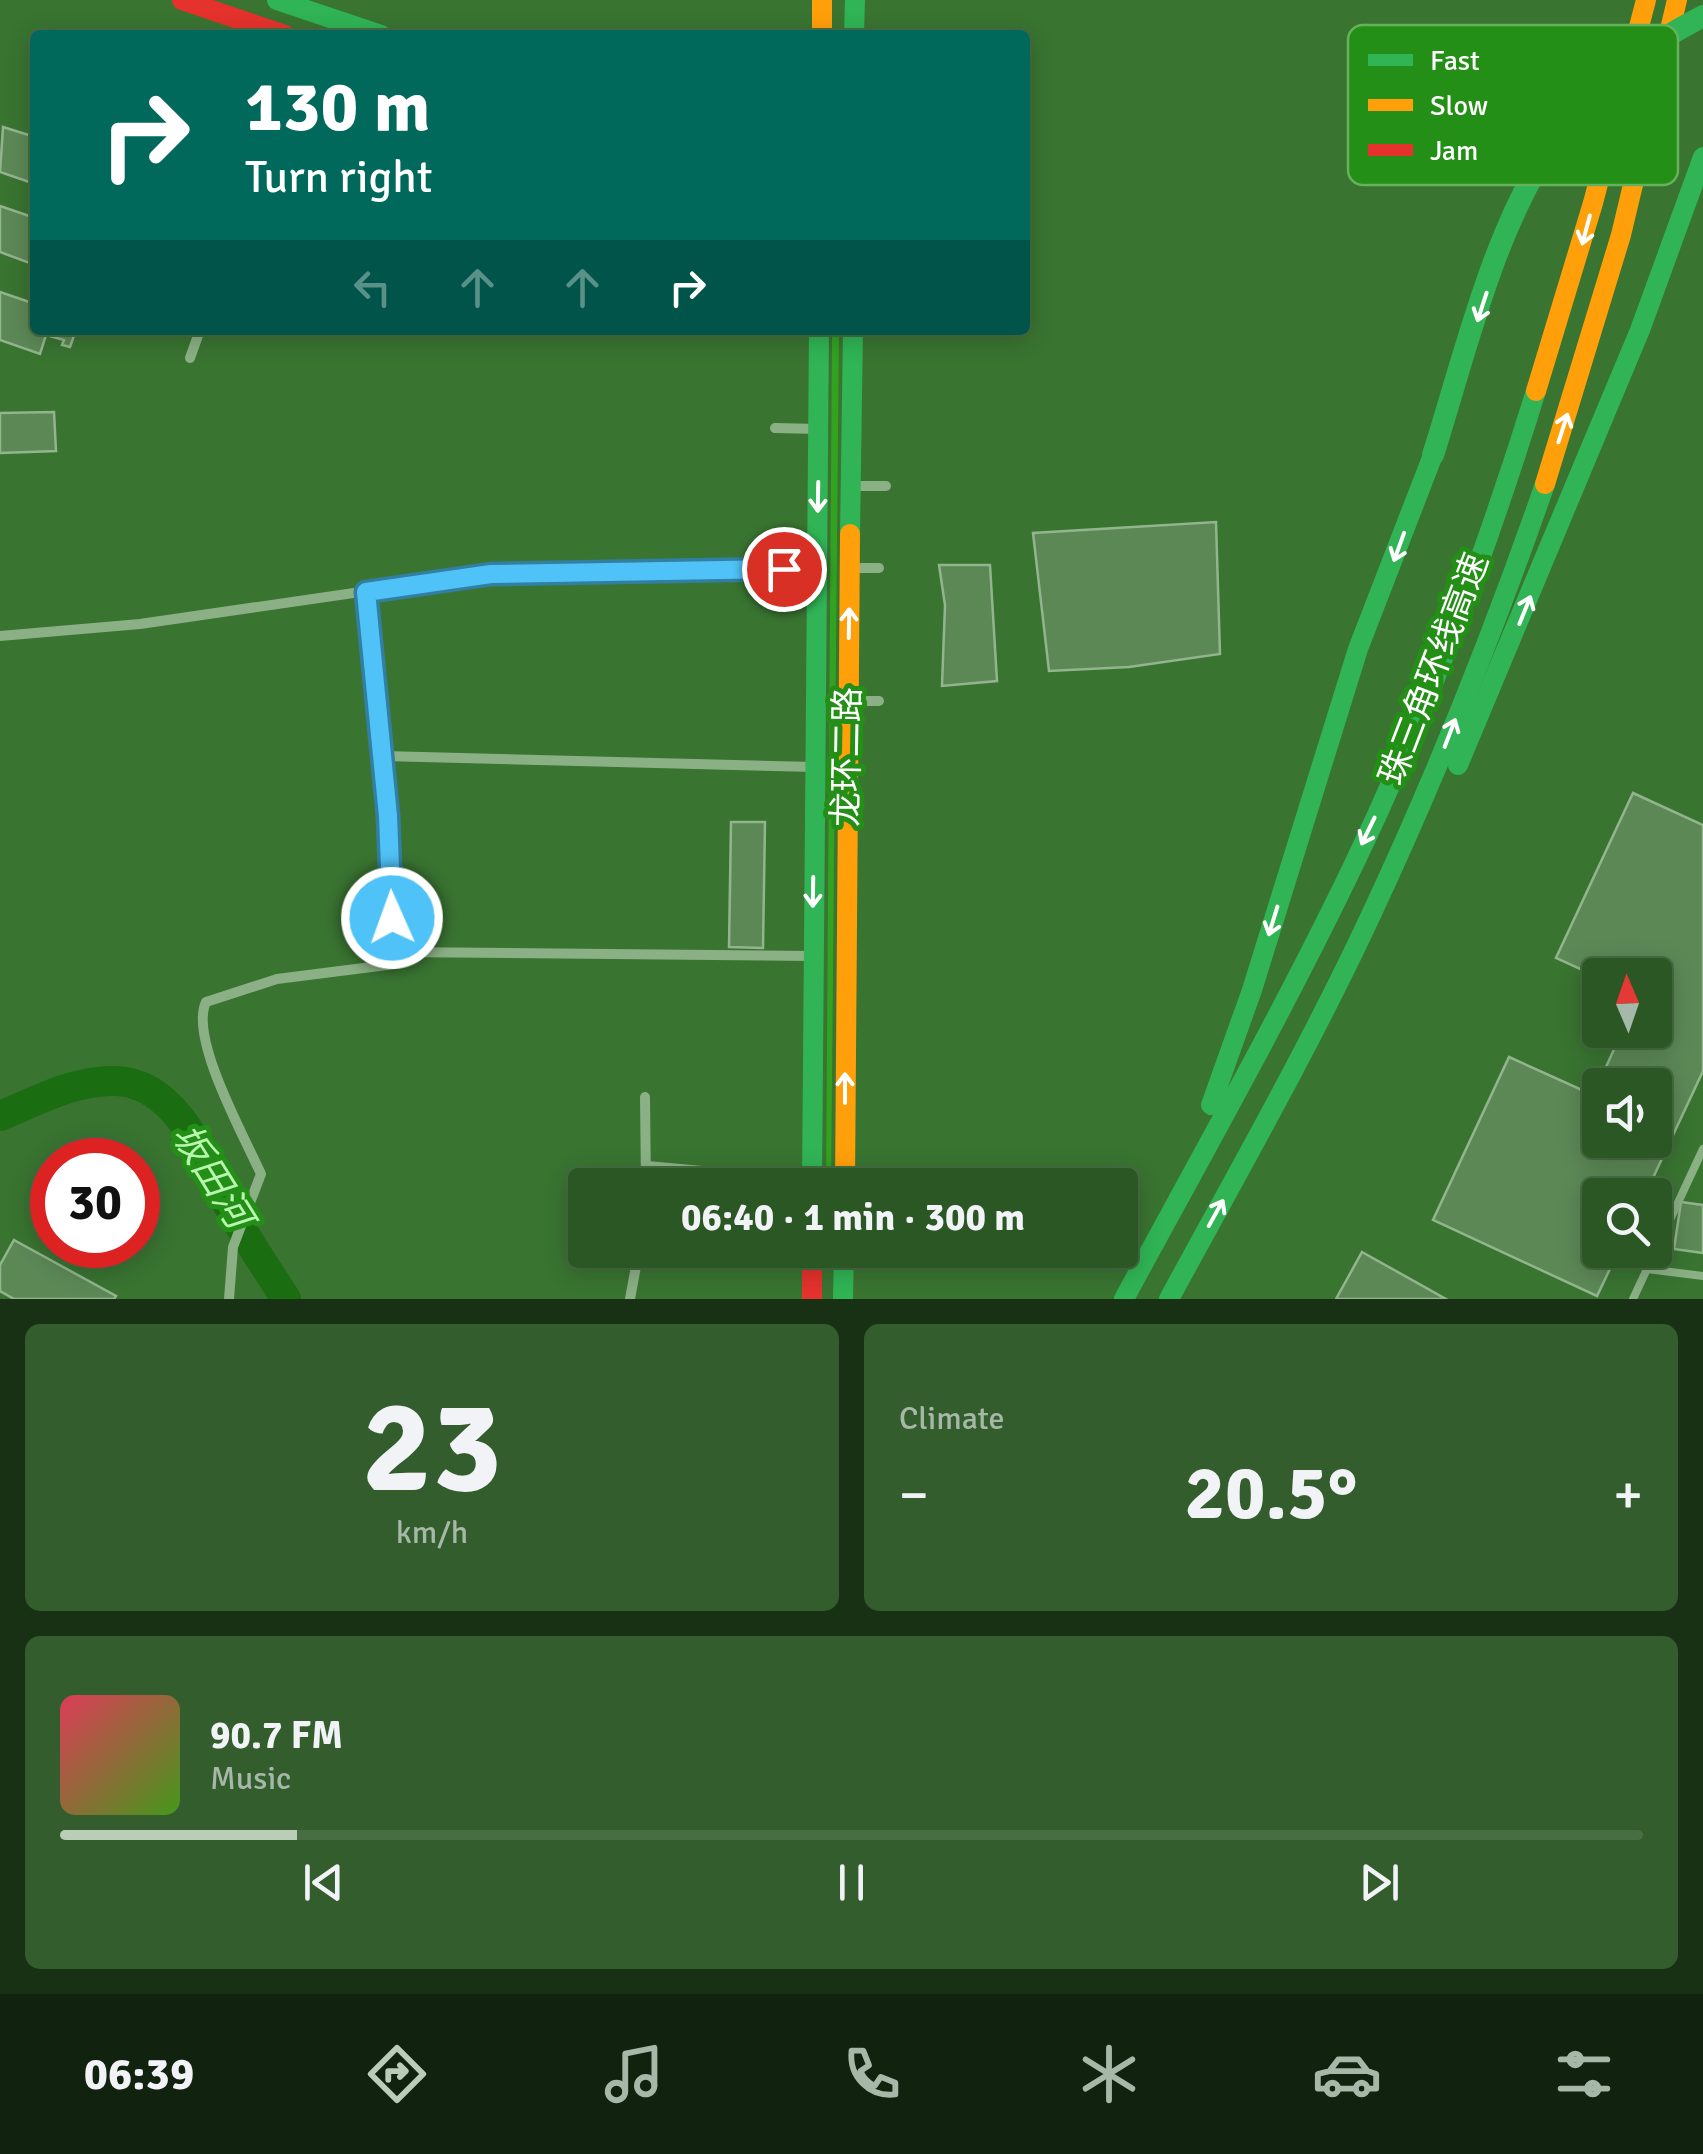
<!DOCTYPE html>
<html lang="en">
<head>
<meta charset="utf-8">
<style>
	body { margin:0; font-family:Signika,"Noto Sans SC",sans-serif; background:#335d2d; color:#f1f3f6; height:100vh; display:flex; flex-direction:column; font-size:38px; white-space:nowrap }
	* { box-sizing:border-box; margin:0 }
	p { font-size:32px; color:#a6b8a7 }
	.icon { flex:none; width:55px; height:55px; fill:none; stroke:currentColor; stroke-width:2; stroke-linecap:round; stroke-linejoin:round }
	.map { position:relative; height:1299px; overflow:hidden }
	.drawer { display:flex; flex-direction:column; gap:25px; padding:25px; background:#183014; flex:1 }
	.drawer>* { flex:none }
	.banner { position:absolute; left:30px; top:30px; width:1000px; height:305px; border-radius:10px; box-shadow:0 5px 25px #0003,0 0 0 2px #476d42; background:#00695c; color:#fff; overflow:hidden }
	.needle { width:65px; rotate:358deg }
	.controls { position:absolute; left:1582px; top:958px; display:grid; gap:20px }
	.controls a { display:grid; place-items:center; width:90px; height:90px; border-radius:10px; background:#2b5725; box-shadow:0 5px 25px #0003,0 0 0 2px #476d42; font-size:50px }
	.speed { position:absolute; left:30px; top:1138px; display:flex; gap:20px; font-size:50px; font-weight:700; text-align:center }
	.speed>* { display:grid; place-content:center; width:130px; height:130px; border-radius:50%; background:#2b5725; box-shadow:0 5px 25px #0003,0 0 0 2px #476d42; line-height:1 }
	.speed .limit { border:15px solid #d22; background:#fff; color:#111 }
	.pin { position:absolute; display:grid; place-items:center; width:85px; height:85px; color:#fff; margin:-42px; border:5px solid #fff; border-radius:50%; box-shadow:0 2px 10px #0007 }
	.me { position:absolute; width:110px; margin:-55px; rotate:358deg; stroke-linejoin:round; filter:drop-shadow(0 0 8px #0008) }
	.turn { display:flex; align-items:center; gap:35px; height:210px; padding:0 50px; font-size:45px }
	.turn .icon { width:130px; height:130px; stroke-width:2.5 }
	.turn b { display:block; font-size:70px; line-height:85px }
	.lanes { display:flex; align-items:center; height:95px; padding:0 50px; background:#0003; justify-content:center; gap:50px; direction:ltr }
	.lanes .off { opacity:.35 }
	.big { font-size:75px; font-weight:700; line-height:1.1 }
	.drawer .card { flex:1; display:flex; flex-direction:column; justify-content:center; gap:15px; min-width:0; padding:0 35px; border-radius:15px; background:#335d2d }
	.drawer .dial { align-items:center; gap:0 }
	.dial b { font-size:130px; line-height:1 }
	.song { display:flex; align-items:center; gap:30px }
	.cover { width:120px; height:120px; border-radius:15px; background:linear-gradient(135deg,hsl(350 70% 55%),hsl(100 70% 35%)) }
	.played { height:10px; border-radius:5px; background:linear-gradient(90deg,#baceb7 15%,#476d42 15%) }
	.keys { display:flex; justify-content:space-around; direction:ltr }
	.heat { display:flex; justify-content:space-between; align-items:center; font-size:55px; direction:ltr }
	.drawer .tiles { flex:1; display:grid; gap:25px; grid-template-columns:1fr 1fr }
	.card:last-child { grid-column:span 2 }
	.trip { position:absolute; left:568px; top:1168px; width:570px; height:100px; border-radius:10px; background:#2b5725; box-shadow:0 5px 25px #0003,0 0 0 2px #476d42; font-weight:700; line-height:100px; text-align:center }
	.tabs { display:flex; height:160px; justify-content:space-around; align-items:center; background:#11230f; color:#a6b8a7 }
	.tabs .icon { width:70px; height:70px }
	.tabs .selected { color:#baceb7 }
	.tabs b { font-size:45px; color:#f1f3f6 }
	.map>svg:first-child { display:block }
	.green { fill:#32a221 }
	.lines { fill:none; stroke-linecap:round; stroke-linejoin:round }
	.river { stroke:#1b6d11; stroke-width:30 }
	.building { fill:#5c8856; stroke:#92b58d; stroke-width:2.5; fill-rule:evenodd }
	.lane { stroke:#8bb085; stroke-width:8 }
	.street { stroke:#8bb085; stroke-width:10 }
	.fast { stroke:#30b455; stroke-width:20 }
	.slow { stroke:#ff9f0a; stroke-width:20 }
	.jam { stroke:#e5322d; stroke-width:20 }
	.fast-bridge { stroke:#30b455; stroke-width:22 }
	.oneway { stroke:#fff }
	.route-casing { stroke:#337fa1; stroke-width:25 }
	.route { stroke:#4fc3f7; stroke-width:18 }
	.labels { text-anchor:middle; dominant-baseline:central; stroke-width:10; stroke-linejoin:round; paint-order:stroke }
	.street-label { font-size:35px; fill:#fff; stroke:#248f16 }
	.water-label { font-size:38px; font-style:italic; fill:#b8f7ae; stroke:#248f16 }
	.key { fill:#248f16; stroke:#66b15c; stroke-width:2.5 }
	.key-label { font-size:28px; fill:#fff }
</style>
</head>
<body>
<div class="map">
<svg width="1703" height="1299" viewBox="0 0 1703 1299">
	<rect width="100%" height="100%" fill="#397431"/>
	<path class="green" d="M 832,330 L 839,330 L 831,1185 L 826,1185 Z"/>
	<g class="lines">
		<path class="river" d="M 0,1116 C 37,1101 76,1079 117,1081 C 179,1084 206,1163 229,1207 C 246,1239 267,1269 286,1299"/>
	</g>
	<g class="building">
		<path d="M 3,127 L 35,137 L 35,184 L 0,172 Z"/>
		<path d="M 0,206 L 35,218 L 35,265 L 0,252 Z"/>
		<path d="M 0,292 L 35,304 L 35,330 L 76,330 L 70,347 L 62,345 L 64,340 L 46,335 L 40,354 L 0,340 Z"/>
		<path d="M 54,412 L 56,451 L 0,453 L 0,413 Z"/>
		<path d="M 1216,522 L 1220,654 L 1129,667 L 1049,671 L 1033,533 Z"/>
		<path d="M 939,565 L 990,565 L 997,681 L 942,686 L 945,605 Z"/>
		<path d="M 1633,793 L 1703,825 L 1703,1071 L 1645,1195 L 1600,1195 L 1600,1250 L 1619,1250 L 1597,1296 L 1433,1220 L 1509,1057 L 1593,1095 L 1623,1030 L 1655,1030 L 1655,975 L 1600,975 L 1600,978 L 1556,958 ZM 1600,1085 L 1655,1085 L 1655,1140 L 1600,1140 Z"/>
		<path d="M 731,822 L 765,822 L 763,948 L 729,947 Z"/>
		<path d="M 1681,1202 L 1703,1205 L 1703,1253 L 1674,1249 Z"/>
		<path d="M 14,1240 L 116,1296 L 114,1299 L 14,1299 L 0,1291 L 0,1265 Z"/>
		<path d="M 1362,1252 L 1446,1299 L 1336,1299 Z"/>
	</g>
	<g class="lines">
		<g class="lane">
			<path d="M 1647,1269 L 1703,1276"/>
			<path d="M 1633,1299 L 1703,1149"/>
		</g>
		<g class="street">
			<path d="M 190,358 L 200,330"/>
			<path d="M 775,428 L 819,429"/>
			<path d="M 849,486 L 886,486"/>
			<path d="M 850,568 L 879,568"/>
			<path d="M 0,636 L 140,624 L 491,573 L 817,570"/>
			<path d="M 848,701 L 879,701"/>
			<path d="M 383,756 L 815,767"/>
			<path d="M 394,952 L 813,956"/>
			<path d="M 645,1097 L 646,1185"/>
			<path d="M 647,1166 L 779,1178 L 812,1177"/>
			<path d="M 229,1299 L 233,1247 L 261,1174 C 244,1136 189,1038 206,1002 L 277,979 L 395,964 L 388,816 L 366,592"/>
			<path d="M 630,1299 L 639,1250"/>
		</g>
		<g class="fast">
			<path d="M 277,0 L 381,35"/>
			<path d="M 854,35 L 855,0"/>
			<path d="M 850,534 L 853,330"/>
			<path d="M 1458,765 L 1640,330 L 1703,157"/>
			<path d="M 1211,1105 L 1252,990 L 1358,649 L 1433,455"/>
			<path d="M 812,1185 L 819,330"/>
			<path d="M 843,1299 L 844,1250"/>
			<path d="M 1124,1299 C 1202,1155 1283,1012 1354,864 C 1427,712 1486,552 1536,391"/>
			<path d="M 1169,1299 C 1238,1172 1310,1046 1371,915 C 1437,774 1494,631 1545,484"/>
		</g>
		<g class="slow">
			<path d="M 822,0 L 822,35"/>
			<path d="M 1536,391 L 1593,203 L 1646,0"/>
			<path d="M 1545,484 L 1621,235 L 1677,0"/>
			<path d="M 845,1185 L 850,534"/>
		</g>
		<g class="jam">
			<path d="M 182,0 L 285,35"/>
			<path d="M 812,1250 L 812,1299"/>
		</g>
		<path class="fast-bridge" d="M 1433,455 C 1467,348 1493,229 1557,136 C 1593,84 1647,45 1703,16"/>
	</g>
	<defs><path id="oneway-shaft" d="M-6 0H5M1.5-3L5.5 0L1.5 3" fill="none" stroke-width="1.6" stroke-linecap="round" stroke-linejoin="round" transform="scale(2.5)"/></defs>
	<g class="oneway">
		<use href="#oneway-shaft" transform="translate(1586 230) rotate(105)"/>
		<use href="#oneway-shaft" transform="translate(1482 307) rotate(108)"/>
		<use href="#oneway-shaft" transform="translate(1563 428) rotate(-72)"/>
		<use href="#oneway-shaft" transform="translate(818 497) rotate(91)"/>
		<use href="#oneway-shaft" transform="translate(1399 547) rotate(110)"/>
		<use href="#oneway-shaft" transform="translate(1525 610) rotate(-68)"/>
		<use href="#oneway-shaft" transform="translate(849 623) rotate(-89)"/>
		<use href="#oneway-shaft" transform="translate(1450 733) rotate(-69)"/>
		<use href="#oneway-shaft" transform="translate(1368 831) rotate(116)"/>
		<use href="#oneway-shaft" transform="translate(813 892) rotate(91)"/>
		<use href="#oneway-shaft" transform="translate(1273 921) rotate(107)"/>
		<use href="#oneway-shaft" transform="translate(845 1088) rotate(-90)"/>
		<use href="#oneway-shaft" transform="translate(1216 1213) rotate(-61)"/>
	</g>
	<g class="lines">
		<defs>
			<path id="route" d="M 392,918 L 388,816 L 366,592 L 491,574 L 784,569"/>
		</defs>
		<use href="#route" class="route-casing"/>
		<use href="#route" class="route"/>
	</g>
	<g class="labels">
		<g class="street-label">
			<text transform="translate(1434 669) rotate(-69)">珠三角环线高速</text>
			<text transform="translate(847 757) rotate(-89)">龙环二路</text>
		</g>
		<g class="water-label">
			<text transform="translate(212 1176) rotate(58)">坂田河</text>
		</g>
	</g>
	<rect x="1348" y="25" width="330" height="160" rx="15" class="key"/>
	<rect x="1368" y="54" width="45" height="12" fill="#30b455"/>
	<rect x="1368" y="99" width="45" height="12" fill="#ff9f0a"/>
	<rect x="1368" y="144" width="45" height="12" fill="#e5322d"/>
	<g class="key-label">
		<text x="1430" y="70">Fast</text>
		<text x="1430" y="115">Slow</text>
		<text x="1430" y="160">Jam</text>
	</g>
</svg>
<div class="controls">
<a><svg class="needle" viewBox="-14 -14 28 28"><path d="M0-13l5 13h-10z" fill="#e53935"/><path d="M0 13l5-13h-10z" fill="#a6b8a7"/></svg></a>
<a><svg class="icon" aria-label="sound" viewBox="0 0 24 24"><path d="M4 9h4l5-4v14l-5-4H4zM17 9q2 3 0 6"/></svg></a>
<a><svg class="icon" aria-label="search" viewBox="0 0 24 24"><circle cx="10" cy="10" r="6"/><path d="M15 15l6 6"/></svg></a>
</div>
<div class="speed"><div class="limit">30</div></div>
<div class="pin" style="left:784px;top:569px;background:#d93025"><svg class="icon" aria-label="arrive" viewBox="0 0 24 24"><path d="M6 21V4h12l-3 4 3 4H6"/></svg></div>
<svg class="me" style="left:392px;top:918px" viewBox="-20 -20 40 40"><circle r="17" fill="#4fc3f7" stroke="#fff" stroke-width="3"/><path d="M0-11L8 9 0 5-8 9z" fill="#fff"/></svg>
<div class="trip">06:40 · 1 min · 300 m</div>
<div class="banner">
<div class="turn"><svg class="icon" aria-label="right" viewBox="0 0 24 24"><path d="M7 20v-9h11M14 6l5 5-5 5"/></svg><div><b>130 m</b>Turn right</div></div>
<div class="lanes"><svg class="icon off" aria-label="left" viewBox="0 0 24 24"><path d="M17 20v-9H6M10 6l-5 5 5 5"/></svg><svg class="icon off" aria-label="ahead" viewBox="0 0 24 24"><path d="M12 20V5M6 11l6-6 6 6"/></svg><svg class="icon off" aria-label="ahead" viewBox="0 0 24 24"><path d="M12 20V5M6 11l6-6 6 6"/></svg><svg class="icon" aria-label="right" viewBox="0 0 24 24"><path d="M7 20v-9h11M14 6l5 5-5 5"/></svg></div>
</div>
</div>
<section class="drawer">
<div class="tiles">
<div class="card dial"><b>23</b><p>km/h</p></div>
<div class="card"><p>Climate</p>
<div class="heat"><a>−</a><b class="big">20.5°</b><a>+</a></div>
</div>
<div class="card">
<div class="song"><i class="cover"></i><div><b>90.7 FM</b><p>Music</p></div></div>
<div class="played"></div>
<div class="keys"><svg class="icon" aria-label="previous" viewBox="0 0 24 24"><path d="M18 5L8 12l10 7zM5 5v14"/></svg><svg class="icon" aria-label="pause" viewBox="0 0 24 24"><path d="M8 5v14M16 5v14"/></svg><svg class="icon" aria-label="next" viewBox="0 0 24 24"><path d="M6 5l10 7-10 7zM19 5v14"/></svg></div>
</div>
</div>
</section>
<nav class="tabs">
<b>06:39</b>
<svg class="icon selected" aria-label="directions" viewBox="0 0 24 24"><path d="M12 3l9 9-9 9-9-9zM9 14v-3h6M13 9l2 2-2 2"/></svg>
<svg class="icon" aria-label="music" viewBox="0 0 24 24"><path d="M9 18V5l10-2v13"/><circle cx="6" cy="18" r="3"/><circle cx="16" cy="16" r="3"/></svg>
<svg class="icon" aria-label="phone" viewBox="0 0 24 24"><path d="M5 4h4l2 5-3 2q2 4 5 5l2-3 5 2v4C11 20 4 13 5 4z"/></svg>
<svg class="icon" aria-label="climate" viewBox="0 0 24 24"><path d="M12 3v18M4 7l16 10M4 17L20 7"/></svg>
<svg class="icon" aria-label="car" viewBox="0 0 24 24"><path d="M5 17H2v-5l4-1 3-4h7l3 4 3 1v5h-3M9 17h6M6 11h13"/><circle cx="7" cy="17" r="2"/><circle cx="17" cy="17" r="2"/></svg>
<svg class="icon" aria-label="filters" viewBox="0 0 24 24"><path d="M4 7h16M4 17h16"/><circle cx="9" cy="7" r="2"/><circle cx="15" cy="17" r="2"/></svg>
</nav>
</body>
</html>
